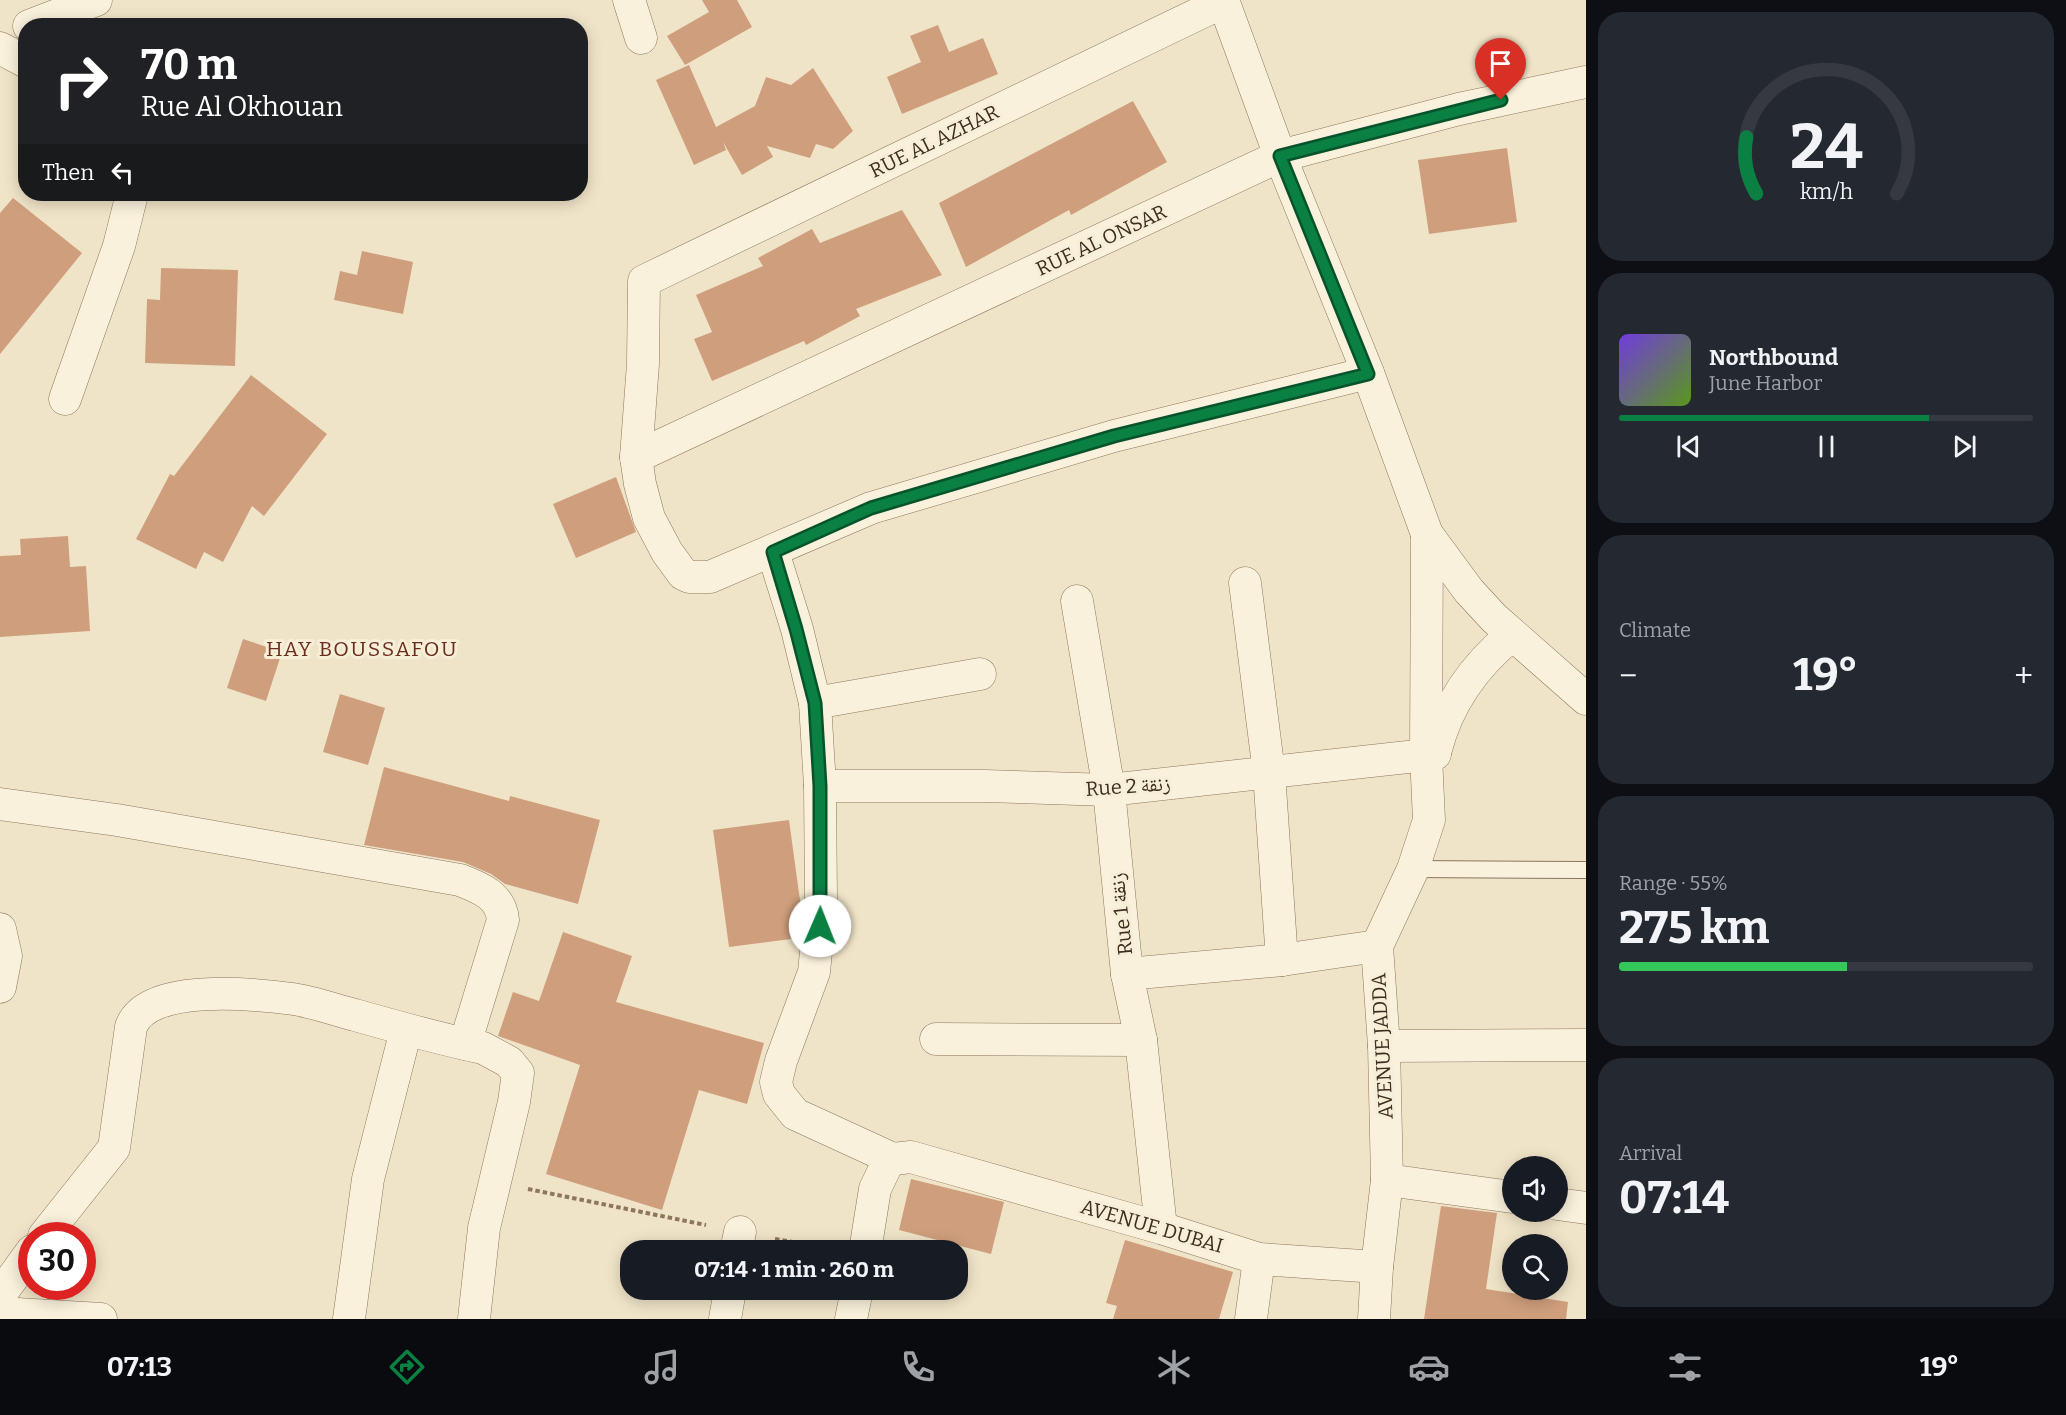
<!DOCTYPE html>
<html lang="en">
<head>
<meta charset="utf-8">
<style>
	body { margin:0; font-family:Bitter,"Noto Naskh Arabic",serif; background:#242831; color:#f1f3f6; height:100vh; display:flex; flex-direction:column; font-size:22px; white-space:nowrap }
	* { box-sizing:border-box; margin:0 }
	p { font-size:20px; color:#9ea1a6 }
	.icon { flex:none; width:33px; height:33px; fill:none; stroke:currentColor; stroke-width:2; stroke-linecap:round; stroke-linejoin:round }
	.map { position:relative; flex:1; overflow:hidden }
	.details { display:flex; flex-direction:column; gap:12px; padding:12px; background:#0d0f14; width:480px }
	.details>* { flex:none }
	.banner { position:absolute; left:18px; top:18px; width:570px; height:183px; border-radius:24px; box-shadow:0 3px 15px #0003; background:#202124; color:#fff; overflow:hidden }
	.buttons { position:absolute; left:1502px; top:1156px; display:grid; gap:12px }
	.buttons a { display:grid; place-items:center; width:66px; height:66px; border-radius:50%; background:#171b24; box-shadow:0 3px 15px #0003; font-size:30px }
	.speed { position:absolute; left:18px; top:1222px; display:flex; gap:12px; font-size:30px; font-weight:700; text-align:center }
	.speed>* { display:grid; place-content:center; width:78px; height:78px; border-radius:50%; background:#171b24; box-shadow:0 3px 15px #0003; line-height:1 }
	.speed .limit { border:9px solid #d22; background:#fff; color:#111 }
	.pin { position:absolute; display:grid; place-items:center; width:51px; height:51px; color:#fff; margin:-62px -26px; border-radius:50% 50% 50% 0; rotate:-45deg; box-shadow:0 0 6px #0007 }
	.pin .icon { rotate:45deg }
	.me { position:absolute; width:66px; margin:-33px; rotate:1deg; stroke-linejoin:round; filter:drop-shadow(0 0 4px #0008) }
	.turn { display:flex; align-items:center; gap:21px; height:126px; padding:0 24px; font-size:27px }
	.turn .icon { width:78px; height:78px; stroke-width:2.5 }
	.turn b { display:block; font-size:42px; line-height:51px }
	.then { display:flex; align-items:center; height:57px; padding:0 24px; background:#0003; gap:12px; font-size:22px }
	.big { font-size:45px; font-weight:700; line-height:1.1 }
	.details .card { flex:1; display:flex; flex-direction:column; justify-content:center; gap:9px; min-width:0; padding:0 21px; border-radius:24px; background:#242831 }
	.details .dial { align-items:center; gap:0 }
	.dial svg { height:156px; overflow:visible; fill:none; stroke:#363941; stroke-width:7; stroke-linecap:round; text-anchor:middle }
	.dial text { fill:#f1f3f6; stroke:none }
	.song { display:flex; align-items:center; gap:18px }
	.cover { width:72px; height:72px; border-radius:9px; background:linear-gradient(135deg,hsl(260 70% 55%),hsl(90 70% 35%)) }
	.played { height:6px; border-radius:3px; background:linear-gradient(90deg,#0b8043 75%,#363941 75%) }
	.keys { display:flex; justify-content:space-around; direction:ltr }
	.heat { display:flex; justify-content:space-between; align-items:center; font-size:33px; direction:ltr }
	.charge { height:9px; border-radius:4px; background:linear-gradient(90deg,#34c759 55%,#363941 0) }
	.trip { position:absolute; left:620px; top:1240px; width:348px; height:60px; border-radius:24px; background:#171b24; box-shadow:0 3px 15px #0003; font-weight:700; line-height:60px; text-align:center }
	.dock { display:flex; height:96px; justify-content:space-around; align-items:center; background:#090b0e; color:#9ea1a6 }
	.dock .icon { width:42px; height:42px }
	.dock .on { color:#0b8043 }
	.dock b { font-size:27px; color:#f1f3f6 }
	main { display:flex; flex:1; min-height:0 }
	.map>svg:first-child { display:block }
	.building { fill:#cf9f7d }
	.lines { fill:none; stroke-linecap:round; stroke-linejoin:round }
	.service-casing { stroke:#8d765c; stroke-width:18 }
	.minor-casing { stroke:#8d765c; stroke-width:33 }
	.path { stroke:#8d765c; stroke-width:4; stroke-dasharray:4.5 3; stroke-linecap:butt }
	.service { stroke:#faf1dc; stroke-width:16 }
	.minor { stroke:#faf1dc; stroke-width:32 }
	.route-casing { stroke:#07532c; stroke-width:15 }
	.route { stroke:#0b8043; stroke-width:10 }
	.labels { text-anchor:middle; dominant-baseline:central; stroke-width:6; stroke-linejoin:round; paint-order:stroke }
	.street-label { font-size:20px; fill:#3d2e20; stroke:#f7eed8 }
	.neighbourhood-label { font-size:21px; letter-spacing:1.5px; fill:#6b2e1e; stroke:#f7eed8 }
</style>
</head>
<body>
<main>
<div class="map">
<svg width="1586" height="1319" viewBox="0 0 1586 1319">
	<rect width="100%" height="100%" fill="#f0e4c8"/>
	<g class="building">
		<path d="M 702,0 L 737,0 L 752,27 L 685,65 L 667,36 L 709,12 Z"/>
		<path d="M 938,25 L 949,52 L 983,38 L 998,74 L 902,114 L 887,77 L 921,62 L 910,36 Z"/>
		<path d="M 689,65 L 716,127 L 755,106 L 766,77 L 791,85 L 813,68 L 853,131 L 833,149 L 816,144 L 810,158 L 767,146 L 773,157 L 742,175 L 723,142 L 726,150 L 694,165 L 656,80 Z"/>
		<path d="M 1133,101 L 1167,162 L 1071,215 L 1069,210 L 966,267 L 939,203 Z"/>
		<path d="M 1507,148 L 1517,222 L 1429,234 L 1418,160 Z"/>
		<path d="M 13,198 L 82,253 L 0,354 L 0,213 Z"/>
		<path d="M 902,210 L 942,275 L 856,309 L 860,316 L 806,345 L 804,341 L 712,381 L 694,339 L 712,332 L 696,295 L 763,266 L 758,258 L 812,229 L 820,243 Z"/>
		<path d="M 362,251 L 413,262 L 403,314 L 334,300 L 340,271 L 357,275 Z"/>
		<path d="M 161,268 L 238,270 L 235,366 L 145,363 L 147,299 L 160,300 Z"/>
		<path d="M 251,375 L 327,434 L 264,516 L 252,506 L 223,562 L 204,552 L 196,569 L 136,539 L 170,474 L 174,476 Z"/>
		<path d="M 616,477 L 636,532 L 576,558 L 553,504 Z"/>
		<path d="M 68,536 L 70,567 L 86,566 L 90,631 L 0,637 L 0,556 L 21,555 L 20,539 Z"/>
		<path d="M 243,639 L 282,652 L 266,701 L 227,688 Z"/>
		<path d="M 340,694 L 385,708 L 368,765 L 323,752 Z"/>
		<path d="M 384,767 L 509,801 L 510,796 L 600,820 L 578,904 L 505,884 L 491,874 L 463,862 L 364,845 Z"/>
		<path d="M 789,820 L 802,915 L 799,938 L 729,947 L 713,830 Z"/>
		<path d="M 563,932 L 632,956 L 616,1002 L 764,1043 L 747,1104 L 699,1090 L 662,1210 L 546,1174 L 580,1065 L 498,1036 L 513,992 L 539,1001 Z"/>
		<path d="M 911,1179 L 1004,1202 L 991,1254 L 899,1230 Z"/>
		<path d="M 1441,1206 L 1497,1213 L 1486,1289 L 1568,1302 L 1566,1319 L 1424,1319 Z"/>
		<path d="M 1125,1240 L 1233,1272 L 1219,1319 L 1113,1319 L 1117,1306 L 1106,1303 Z"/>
	</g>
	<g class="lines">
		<defs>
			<path id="service" d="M 1413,869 L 1586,870"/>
			<g id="minor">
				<path d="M 629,0 L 641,38"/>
				<path d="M 1223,0 L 1280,156 L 1368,373 L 1427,534 L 1469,591 L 1494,618 L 1586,699"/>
				<path d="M 1223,2 L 644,281 L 643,364 L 636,457 L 640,484 L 649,518 L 667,552 L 683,574 L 689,577 L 710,577 L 871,508 L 1114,436 L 1368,373"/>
				<path d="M 29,26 L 96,0"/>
				<path d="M 0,48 L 26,62"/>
				<path d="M 65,399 L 119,246 L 132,194"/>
				<path d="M 636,457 L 1280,156 L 1459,109 L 1586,82"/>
				<path d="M 773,552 L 797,629 L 815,703 L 820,786 L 821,901 L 814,972 L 781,1061 L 776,1082 L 779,1094 L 795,1114 L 893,1159"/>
				<path d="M 1245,583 L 1269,773 L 1282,960"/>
				<path d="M 1077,601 L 1109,790 L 1127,974 L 1141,1040 L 1161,1228"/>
				<path d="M 815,703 L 980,674"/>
				<path d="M 1436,749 C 1448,703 1475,665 1512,635"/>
				<path d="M 820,786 L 985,786 L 1109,790 L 1435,754"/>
				<path d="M 0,804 L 117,820 L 460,880 C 481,888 501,896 503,920 L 465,1044"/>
				<path d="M 0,929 L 6,956 L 0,987"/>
				<path d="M 1127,974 L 1282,960 L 1377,946"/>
				<path d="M 936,1039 L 1141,1040"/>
				<path d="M 1384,1046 L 1586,1045"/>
				<path d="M 1387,1180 L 1512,1197"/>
				<path d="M 1557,1204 L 1586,1208"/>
				<path d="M 44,1236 L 114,1148 L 131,1027 C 147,982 255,994 293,999 C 314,1002 335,1010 355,1015 C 397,1027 440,1039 483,1048 L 509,1062 L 518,1073 L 514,1102 L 484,1228 L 474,1319"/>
				<path d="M 736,1251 L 740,1232"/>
				<path d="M 865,1251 L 875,1189 L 886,1166 L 893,1159 L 911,1157 L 1161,1228 L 1259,1259 L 1377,1267"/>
				<path d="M 0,1295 L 32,1251"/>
				<path d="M 0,1313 L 101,1319"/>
				<path d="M 349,1319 L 368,1179 L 406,1030"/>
				<path d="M 725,1319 L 730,1290"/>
				<path d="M 851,1319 L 857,1290"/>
				<path d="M 1251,1319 L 1259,1259"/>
				<path d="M 1374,1319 L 1377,1267 L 1387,1180 L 1384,1046 L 1377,946 L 1413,869 L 1429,820 L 1426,756 L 1427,534"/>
			</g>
		</defs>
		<use href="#service" class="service-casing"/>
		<use href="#minor" class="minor-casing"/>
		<g class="path">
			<path d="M 528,1189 L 706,1225"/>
			<path d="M 775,1239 L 832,1249"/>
		</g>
		<use href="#service" class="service"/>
		<use href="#minor" class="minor"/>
	</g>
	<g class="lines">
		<defs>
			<path id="route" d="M 820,926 L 820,786 L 815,703 L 796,629 L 773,552 L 871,508 L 1114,436 L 1368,374 L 1280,156 L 1501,100"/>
		</defs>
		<use href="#route" class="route-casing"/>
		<use href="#route" class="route"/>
	</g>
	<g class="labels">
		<g class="street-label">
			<text transform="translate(934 141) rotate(-26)">RUE AL AZHAR</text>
			<text transform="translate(1101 240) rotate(-25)">RUE AL ONSAR</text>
			<text transform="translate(1128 786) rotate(-4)">Rue 2 زنقة</text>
			<text transform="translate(1121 914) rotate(-96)">Rue 1 زنقة</text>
			<text transform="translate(1382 1046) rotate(-93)">AVENUE JADDA</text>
			<text transform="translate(1152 1226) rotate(16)">AVENUE DUBAI</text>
		</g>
		<g class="neighbourhood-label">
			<text x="362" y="649">HAY BOUSSAFOU</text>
		</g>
	</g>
</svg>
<div class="buttons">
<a><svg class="icon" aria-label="sound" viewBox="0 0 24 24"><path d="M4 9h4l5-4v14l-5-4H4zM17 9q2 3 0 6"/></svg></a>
<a><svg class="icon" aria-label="search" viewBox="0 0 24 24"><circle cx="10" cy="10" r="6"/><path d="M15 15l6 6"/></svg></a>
</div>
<div class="speed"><div class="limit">30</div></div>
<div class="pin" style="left:1501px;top:100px;background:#d93025"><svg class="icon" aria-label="arrive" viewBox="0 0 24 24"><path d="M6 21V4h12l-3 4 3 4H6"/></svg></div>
<svg class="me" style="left:820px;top:926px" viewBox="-20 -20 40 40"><circle r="19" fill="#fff"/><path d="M0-13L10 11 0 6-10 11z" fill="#0b8043"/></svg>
<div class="trip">07:14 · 1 min · 260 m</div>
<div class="banner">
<div class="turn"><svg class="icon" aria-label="right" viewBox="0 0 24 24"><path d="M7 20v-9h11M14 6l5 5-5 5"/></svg><div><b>70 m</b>Rue Al Okhouan</div></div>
<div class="then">Then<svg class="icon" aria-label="left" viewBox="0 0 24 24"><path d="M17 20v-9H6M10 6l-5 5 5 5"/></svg></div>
</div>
</div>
<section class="details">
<div class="card dial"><svg viewBox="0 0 100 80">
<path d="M14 69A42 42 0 1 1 86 69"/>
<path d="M14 69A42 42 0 0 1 9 40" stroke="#0b8043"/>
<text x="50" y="56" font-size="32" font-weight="700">24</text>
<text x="50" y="72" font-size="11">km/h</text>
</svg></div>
<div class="card">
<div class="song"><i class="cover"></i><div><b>Northbound</b><p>June Harbor</p></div></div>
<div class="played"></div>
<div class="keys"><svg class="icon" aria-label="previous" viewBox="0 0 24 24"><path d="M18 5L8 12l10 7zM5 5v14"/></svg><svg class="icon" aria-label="pause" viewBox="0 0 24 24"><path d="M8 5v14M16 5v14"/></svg><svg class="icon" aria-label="next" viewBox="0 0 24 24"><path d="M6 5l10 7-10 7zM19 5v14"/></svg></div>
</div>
<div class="card"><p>Climate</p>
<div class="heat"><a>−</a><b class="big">19°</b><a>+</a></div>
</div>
<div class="card"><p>Range · 55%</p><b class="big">275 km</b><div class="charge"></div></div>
<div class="card"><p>Arrival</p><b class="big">07:14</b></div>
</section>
</main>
<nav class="dock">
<b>07:13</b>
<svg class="icon on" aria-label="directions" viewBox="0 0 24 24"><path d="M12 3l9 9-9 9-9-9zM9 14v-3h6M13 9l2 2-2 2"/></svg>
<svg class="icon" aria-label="music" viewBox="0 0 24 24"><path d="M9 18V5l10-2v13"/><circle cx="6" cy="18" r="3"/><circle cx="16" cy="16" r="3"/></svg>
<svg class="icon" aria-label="phone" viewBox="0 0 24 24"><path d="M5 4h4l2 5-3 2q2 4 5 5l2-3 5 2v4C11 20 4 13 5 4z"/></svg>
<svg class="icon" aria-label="climate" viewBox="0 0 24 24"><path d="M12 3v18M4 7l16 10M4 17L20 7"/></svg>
<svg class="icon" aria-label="car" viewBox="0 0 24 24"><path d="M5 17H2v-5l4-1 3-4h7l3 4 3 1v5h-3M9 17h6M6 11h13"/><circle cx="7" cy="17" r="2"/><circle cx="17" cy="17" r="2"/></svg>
<svg class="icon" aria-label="filters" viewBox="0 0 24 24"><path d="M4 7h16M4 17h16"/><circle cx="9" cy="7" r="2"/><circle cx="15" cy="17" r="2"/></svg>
<b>19°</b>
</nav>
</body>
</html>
